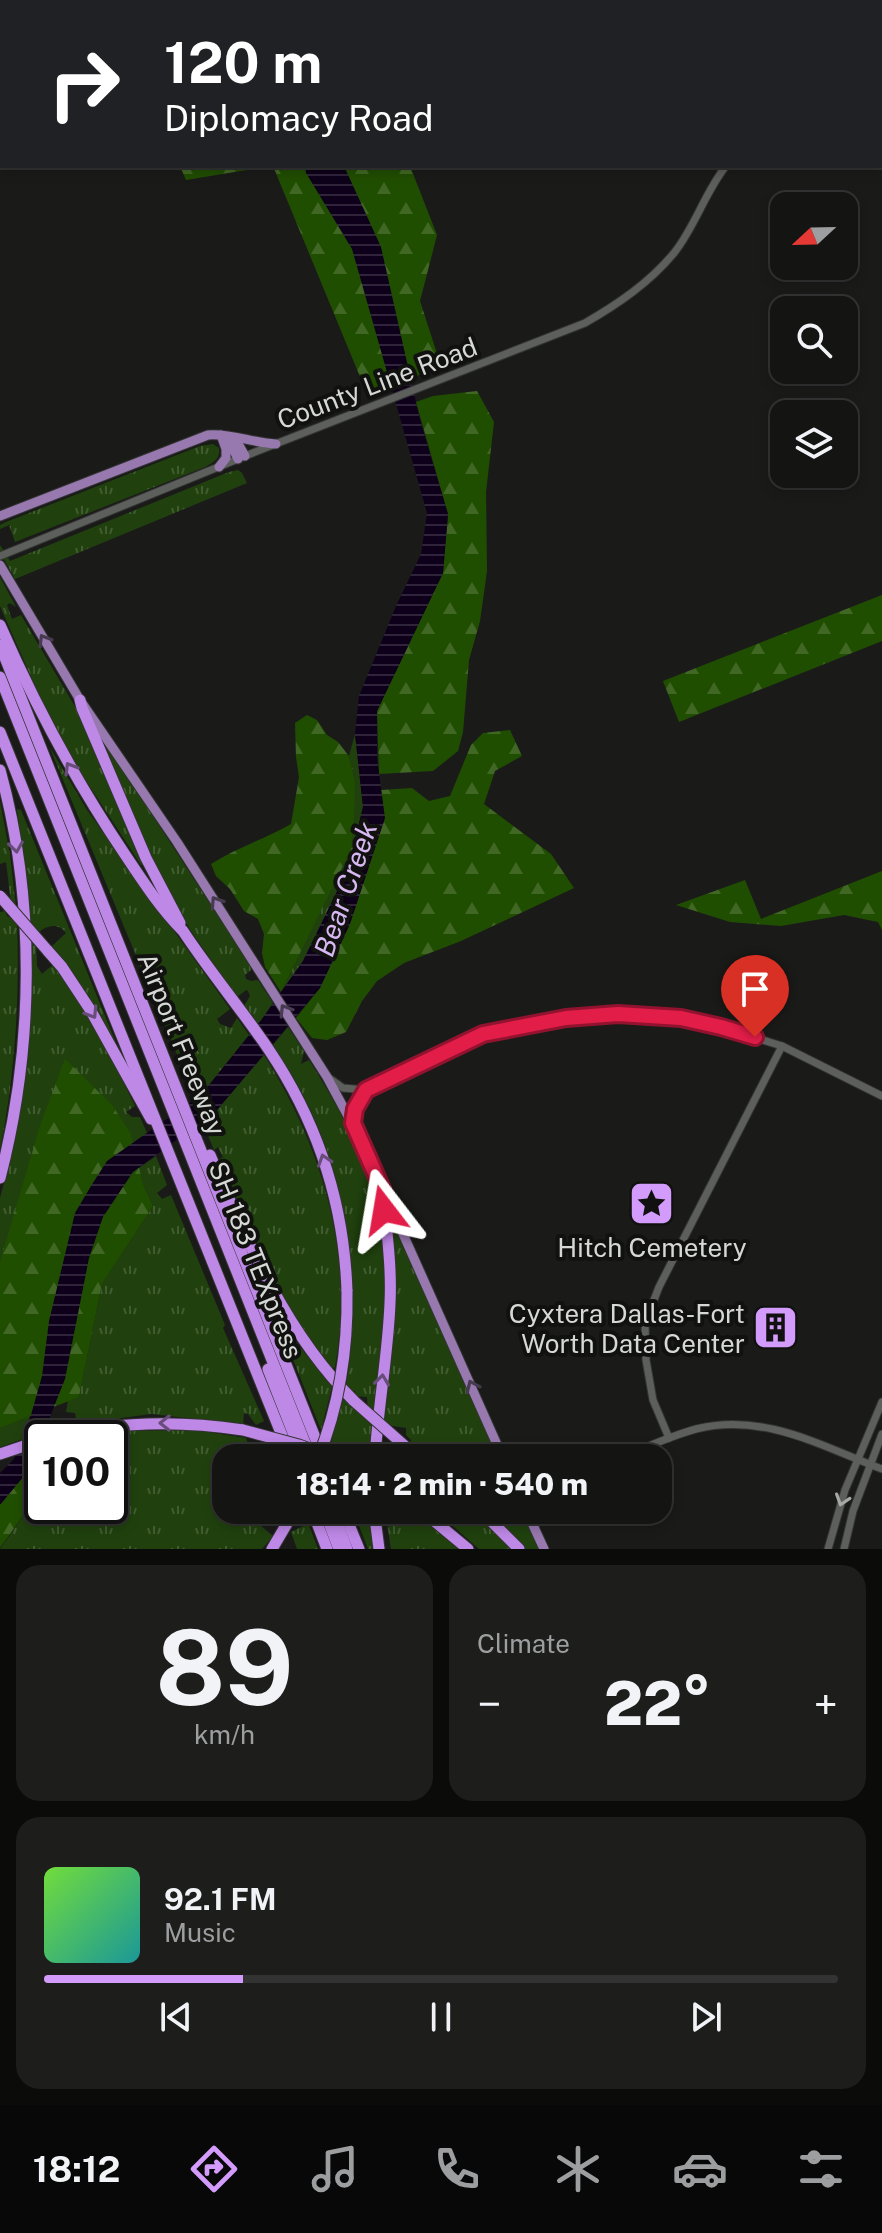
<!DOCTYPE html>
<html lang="en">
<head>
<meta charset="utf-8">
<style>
	body { margin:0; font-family:"Public Sans",sans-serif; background:#1d1d1c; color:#f1f3f6; height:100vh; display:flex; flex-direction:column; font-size:30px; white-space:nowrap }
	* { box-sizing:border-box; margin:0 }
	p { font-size:26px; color:#9d9ea0 }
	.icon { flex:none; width:44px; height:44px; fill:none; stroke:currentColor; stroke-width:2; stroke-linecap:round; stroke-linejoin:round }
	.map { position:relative; height:1549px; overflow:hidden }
	.panel { display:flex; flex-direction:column; gap:16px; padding:16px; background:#0b0b0a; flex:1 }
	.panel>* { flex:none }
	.hud { position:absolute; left:0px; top:0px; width:882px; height:168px; box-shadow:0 4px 12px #0003,0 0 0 2px #333; background:#202124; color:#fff; overflow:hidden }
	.needle { width:52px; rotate:248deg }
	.buttons { position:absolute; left:770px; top:192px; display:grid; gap:16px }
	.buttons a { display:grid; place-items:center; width:88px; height:88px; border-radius:16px; background:#141413; box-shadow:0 4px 12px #0003,0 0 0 2px #333; font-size:40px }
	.speed { position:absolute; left:24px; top:1420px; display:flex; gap:16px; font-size:40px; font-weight:700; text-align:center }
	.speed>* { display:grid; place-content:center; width:104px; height:104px; border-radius:50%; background:#141413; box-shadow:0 4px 12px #0003,0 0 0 2px #333; line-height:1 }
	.speed .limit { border:4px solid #111; border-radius:12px; background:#fff; color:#111 }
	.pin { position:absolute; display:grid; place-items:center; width:68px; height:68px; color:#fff; margin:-82px -34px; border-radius:50% 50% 50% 0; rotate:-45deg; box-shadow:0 0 8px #0007 }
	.pin .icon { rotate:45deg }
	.me { position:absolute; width:88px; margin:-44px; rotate:346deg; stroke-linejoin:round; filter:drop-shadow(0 0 6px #0008) }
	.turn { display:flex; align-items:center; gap:28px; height:168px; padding:0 32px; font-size:36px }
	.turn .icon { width:104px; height:104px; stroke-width:2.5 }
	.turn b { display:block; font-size:56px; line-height:68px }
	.big { font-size:60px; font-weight:800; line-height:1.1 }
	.panel .card { flex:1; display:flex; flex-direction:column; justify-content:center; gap:12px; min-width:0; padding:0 28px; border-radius:24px; background:#1d1d1c }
	.panel .dial { align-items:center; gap:0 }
	.dial b { font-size:104px; line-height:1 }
	.song { display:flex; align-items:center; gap:24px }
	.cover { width:96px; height:96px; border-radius:12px; background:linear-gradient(135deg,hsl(100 70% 55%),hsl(180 70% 35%)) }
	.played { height:8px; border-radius:4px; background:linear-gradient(90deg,#d39cfc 25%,#333 25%) }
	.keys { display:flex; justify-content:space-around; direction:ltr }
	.heat { display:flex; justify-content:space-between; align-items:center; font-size:44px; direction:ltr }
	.panel .tiles { flex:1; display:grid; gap:16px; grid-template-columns:1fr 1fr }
	.card:last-child { grid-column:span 2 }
	.trip { position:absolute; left:212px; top:1444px; width:460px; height:80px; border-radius:24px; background:#141413; box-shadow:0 4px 12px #0003,0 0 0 2px #333; font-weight:800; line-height:80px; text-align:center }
	.menu { display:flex; height:128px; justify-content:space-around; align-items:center; background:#080808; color:#9d9ea0 }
	.menu .icon { width:56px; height:56px }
	.menu .selected { color:#d39cfc }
	.menu b { font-size:36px; color:#f1f3f6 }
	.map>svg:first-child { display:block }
	.grass { fill:url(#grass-tufts) }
	.forest { fill:url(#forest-firs) }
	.water { fill:url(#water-rules) }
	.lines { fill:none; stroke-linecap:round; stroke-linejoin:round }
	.minor-casing { stroke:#333433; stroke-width:9 }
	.major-casing { stroke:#333433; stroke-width:11 }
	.highway-casing { stroke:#333433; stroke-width:13 }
	.minor { stroke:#5d5f5c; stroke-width:7 }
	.major { stroke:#9778af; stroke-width:9 }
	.highway { stroke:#be88e6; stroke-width:11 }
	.highway-bridge-casing { stroke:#333433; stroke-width:13; stroke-linecap:butt }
	.highway-bridge { stroke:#be88e6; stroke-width:11 }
	.oneway { stroke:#473b50 }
	.oneway2 { stroke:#684d7b }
	.oneway3 { stroke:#a6a8a5 }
	.route-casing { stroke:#92132f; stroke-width:20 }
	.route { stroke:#e11d48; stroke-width:14 }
	.labels { text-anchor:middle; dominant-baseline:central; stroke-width:8; stroke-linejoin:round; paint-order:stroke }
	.street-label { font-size:26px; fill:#d6d8d6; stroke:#111210 }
	.poi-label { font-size:26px; fill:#d6d8d6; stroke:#111210 }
	.water-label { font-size:28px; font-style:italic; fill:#d8b8f2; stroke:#111210 }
</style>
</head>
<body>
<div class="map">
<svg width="882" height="1549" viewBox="0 0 882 1549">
	<defs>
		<pattern id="grass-tufts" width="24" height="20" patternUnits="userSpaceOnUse" patternTransform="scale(2)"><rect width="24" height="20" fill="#20410e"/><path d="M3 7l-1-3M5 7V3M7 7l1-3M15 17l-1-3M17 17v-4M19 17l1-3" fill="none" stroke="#405c30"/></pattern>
		<pattern id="forest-firs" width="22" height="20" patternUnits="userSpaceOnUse" patternTransform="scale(2)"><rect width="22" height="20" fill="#204e00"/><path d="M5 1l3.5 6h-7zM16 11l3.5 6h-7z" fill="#406724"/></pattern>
		<pattern id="water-rules" width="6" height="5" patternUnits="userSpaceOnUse" patternTransform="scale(2)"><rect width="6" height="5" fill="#0e001a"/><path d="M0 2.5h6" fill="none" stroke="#30243b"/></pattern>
	</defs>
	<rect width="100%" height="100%" fill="#1a1b19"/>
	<g class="grass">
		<path d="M 213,444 L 219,448 C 221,458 213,463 205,467 L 15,542 L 9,525 L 0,529 L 0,525 L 6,522 L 200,446 Z"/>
		<path d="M 238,470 L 242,473 L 247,483 L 15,579 L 0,552 L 0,545 L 10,561 L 229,472 Z"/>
		<path d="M 0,577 L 15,605 L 16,607 L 10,603 L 7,605 L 12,619 L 21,615 L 77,710 L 143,865 L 141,865 L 72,759 L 39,695 L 0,606 Z"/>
		<path d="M 355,734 L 363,807 L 348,869 L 303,961 L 281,992 L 332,886 L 355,781 L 349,756 Z"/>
		<path d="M 106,744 L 250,965 L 251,970 L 245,975 L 246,979 L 251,981 L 258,980 L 273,1003 L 258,1025 L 244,1006 L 250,996 L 248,991 L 246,990 L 237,997 L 191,931 L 166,888 L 104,747 Z"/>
		<path d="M 49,746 L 87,810 L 230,1009 L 217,1019 L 220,1024 L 231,1028 L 237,1018 L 249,1035 L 201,1095 L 194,1100 L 187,1082 L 192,1078 L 194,1070 L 192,1069 L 184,1071 Z"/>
		<path d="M 0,801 L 10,855 L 16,907 L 11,903 L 6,862 L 0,864 Z"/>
		<path d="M 17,809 L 21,810 L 123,1060 L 89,997 L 52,946 L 66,933 C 58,923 48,925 39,932 L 31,924 Z"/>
		<path d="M 5,911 L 7,916 L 17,921 C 20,998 15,1074 0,1150 L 0,912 Z"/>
		<path d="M 30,936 L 36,941 L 37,966 L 42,974 L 55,963 L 98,1030 L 135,1106 L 126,1112 L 132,1117 L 140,1117 L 147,1133 L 133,1143 L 131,1134 L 0,1262 L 0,1198 L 15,1142 L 29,1034 L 32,974 Z"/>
		<path d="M 288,1027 L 304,1051 L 301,1064 L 309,1060 C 352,1128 392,1203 388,1287 C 386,1329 379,1372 375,1415 L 368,1409 L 367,1397 L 355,1396 L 355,1391 L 352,1392 L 346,1386 C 362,1285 349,1183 302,1093 C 293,1076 283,1061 273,1045 Z"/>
		<path d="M 264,1055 C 323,1148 355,1257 335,1367 L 330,1370 L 282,1297 L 222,1170 L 218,1160 L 223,1157 L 218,1147 L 214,1150 L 202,1121 L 217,1110 Z"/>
		<path d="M 156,1156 L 167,1185 L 157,1193 L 162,1199 L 171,1195 L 225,1325 L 223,1328 L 264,1421 L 256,1425 L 248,1414 L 244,1413 L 243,1424 L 151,1414 L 77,1424 L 75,1413 L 66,1412 L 68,1401 L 79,1397 L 102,1284 L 153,1206 L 143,1184 L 139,1168 Z"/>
		<path d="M 392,1219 L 499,1458 L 427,1458 L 410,1444 L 411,1440 L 406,1435 L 406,1428 L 387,1425 L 382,1421 L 396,1294 L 395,1260 L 390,1220 Z"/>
		<path d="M 271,1295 L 296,1342 L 332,1387 L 321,1430 L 268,1296 Z"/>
		<path d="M 343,1398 L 374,1425 L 370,1458 L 347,1458 L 329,1450 Z"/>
		<path d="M 30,1416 L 23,1439 L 0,1447 L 0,1428 Z"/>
		<path d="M 195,1430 L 246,1438 L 248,1444 L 256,1443 L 258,1450 L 271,1445 L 277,1458 L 226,1458 L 226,1510 L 281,1510 L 284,1515 C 272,1512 265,1514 254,1520 L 273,1536 L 262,1549 L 0,1549 L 42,1489 L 42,1506 L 110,1506 L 110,1438 L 78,1438 L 127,1431 Z"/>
		<path d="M 353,1510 L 371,1510 L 376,1549 L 368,1549 Z"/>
		<path d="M 385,1510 L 412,1510 L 458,1549 L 391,1549 Z"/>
		<path d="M 435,1510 L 474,1510 L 514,1549 L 479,1549 Z"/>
		<path d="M 489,1510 L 522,1510 L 540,1549 L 525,1549 Z"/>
		<path d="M 304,1512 L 318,1549 L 297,1549 L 291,1532 L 305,1525 L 301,1513 Z"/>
	</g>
	<g class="forest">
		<path d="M 180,166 L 272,166 L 186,180 Z"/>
		<path d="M 273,166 L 410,166 L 437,235 L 420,301 L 441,366 L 368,396 Z"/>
		<path d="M 477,391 L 494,422 L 486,492 L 487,571 L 480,621 L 469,660 L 463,732 L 458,751 L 433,771 L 379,774 L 377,711 L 443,573 L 448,514 L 416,402 L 433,396 Z"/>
		<path d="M 882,595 L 882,641 L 679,722 L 663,681 Z"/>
		<path d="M 307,715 L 317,720 L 327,735 L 338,742 L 349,756 L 355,781 L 354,816 L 351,849 L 281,992 L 265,967 L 262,953 L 264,934 L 258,919 L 244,911 L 230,889 L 216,876 L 211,864 C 236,848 265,839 291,824 L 299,777 L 296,757 L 295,723 Z"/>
		<path d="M 510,730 L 522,756 L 495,771 L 484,804 L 551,854 L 574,888 L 461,941 L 404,963 L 377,981 L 362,1001 L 346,1032 L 327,1040 L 312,1038 L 296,1018 L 320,988 L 384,821 L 381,790 L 412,788 L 429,801 L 450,796 L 471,745 L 483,733 Z"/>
		<path d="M 882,871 L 882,930 L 878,922 L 844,915 L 781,926 L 730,922 L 676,905 L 745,880 L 761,919 Z"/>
		<path d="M 65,1059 L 112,1105 L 131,1134 L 143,1184 L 153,1206 L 102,1284 L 79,1397 L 0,1428 L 0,1262 L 40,1126 Z"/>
		<path d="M 42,1446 L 42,1489 L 0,1548 L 0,1479 L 26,1475 L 39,1447 Z"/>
	</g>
	<path class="water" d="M 305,166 L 344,166 L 381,247 L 420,420 L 448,514 L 443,573 L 377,711 L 377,758 L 385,818 L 350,924 L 320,988 L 217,1110 L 133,1172 L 103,1217 L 89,1258 L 65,1379 L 29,1470 L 0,1505 L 0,1473 L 14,1459 L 27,1429 L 42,1376 L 49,1321 L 75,1213 L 91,1186 L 107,1161 L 201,1095 L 262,1019 L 303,961 L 348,869 L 363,807 L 355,734 L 359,696 L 396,606 L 421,554 L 427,513 L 352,249 L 306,173 Z"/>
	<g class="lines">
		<defs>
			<g id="minor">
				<path d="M 0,556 L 260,450 L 585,323 C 618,304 649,283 674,253 C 695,227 705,192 726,166"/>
				<path d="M 329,1078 L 343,1088 L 366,1090 L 483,1034 L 566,1018 L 618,1014 L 681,1018 L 721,1027 L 782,1046 L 882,1096"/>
				<path d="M 353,1123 L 358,1100 L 366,1090"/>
				<path d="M 669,1438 L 653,1400 L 646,1360 L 645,1323 L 659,1287 L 782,1046"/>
				<path d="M 620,1458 C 645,1448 670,1436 696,1429 C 763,1412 821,1446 882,1469"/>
				<path d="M 535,1527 L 538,1510"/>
				<path d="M 828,1549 L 845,1490 L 882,1402"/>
				<path d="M 844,1549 L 853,1511 L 882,1434"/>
			</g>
			<g id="major">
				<path d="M 613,0 L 616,2"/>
				<path d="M 637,0 L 640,2"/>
				<path d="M 880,128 L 882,128"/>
				<path d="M 880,145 L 882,146"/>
				<path d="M 223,436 L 230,443 L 238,459"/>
				<path d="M 231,438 L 236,440 L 245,456"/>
				<path d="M 219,467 L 226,458 L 226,449 L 221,435"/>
				<path d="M 0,516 L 208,435 C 231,433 253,443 276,444"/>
				<path d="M 0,565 L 80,700 L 177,842 L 327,1077 L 362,1142 L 503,1458"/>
				<path d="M 526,1510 L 544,1549"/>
			</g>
			<g id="highway">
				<path d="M 0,625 C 35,705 75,780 124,853 C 142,880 160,908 183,931 C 210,972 242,1010 269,1050 C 318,1123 344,1204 347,1291"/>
				<path d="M 0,645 L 322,1455"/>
				<path d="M 0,677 L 311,1458"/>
				<path d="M 80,700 L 82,708 L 146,858 L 180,923"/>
				<path d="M 0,732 L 291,1458"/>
				<path d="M 0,770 C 36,900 34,1048 0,1178"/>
				<path d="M 47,950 L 62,967 L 91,1011 L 151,1119"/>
				<path d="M 210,1155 C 247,1241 286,1334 354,1401"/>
				<path d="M 268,1369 L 303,1458"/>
				<path d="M 48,1438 C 113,1421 177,1420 243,1430"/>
				<path d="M 406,1447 L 419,1458"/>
				<path d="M 0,1454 L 42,1440"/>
				<path d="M 375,1458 C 378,1406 388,1355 390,1303 C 392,1265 386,1228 383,1191"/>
				<path d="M 312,1510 L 327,1549"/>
				<path d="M 324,1510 L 339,1549"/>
				<path d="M 332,1510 L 347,1549"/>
				<path d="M 343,1510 L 359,1549"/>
				<path d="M 374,1510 L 379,1549"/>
				<path d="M 421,1510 L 468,1549"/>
				<path d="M 480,1510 L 519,1549"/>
				<path d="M 272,1549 L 295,1510"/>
			</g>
		</defs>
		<use href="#minor" class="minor-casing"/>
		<use href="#major" class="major-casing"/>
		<use href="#highway" class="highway-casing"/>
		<use href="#minor" class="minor"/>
		<use href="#major" class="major"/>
		<use href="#highway" class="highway"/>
		<defs>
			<g id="highway-bridge">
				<path d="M 0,896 L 47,950"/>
				<path d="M 354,1401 L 406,1447"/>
				<path d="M 243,1430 L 299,1445 L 334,1458"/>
				<path d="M 318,1458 C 339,1406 348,1348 347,1291"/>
			</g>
		</defs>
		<use href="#highway-bridge" class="highway-bridge-casing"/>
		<use href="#highway-bridge" class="highway-bridge"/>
	</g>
	<defs><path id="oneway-chevron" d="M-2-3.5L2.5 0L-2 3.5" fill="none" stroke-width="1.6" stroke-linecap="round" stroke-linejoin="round" transform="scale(2)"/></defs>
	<g class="oneway">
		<use href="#oneway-chevron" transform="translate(44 640) rotate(-121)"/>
		<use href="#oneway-chevron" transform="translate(216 902) rotate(-123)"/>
		<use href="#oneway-chevron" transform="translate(285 1010) rotate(-122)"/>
		<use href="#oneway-chevron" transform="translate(472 1386) rotate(-114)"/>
	</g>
	<g class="oneway2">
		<use href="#oneway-chevron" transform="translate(70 768) rotate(-121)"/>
		<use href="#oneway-chevron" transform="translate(16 847) rotate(82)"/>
		<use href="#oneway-chevron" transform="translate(92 1013) rotate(58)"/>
		<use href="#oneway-chevron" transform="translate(324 1160) rotate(-108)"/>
		<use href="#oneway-chevron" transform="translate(382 1380) rotate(-83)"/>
		<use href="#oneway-chevron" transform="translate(165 1423) rotate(-179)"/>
	</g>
	<use class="oneway3" href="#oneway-chevron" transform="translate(842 1500) rotate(108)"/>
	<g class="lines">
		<defs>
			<path id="route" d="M 384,1210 L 383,1191 L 353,1123 L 355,1109 L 366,1090 L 483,1034 L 566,1018 L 618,1014 L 681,1018 L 721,1027 L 755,1037"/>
		</defs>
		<use href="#route" class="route-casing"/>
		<use href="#route" class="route"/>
	</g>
	<defs>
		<symbol id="sight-square" viewBox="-11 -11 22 22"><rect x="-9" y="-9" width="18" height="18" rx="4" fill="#d39cfc" stroke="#111210"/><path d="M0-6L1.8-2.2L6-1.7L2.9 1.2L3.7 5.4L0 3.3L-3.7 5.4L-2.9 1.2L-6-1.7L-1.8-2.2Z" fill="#111"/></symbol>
		<symbol id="building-square" viewBox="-11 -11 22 22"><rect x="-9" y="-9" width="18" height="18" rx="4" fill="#d39cfc" stroke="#111210"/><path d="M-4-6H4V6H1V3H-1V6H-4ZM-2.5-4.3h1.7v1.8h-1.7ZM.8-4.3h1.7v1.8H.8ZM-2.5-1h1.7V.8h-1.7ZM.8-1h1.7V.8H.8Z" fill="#111"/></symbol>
	</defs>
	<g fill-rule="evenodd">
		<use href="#sight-square" x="626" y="1178" width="51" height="51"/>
		<use href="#building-square" x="750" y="1302" width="51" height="51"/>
	</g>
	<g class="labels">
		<g class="street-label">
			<text transform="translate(377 383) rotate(-21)">County Line Road</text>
			<text transform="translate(182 1044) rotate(68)">Airport Freeway</text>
			<text transform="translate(256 1260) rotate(68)">SH 183 TEXpress</text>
		</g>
		<g class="poi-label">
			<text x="652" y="1247">Hitch Cemetery</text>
			<text x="745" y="1313" text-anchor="end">Cyxtera Dallas-Fort<tspan x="745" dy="30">Worth Data Center</tspan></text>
		</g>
		<g class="water-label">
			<text transform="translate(345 889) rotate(-71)">Bear Creek</text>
		</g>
	</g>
</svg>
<div class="buttons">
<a><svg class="needle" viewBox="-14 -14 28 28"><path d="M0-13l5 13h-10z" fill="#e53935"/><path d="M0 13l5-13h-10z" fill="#9d9ea0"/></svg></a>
<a><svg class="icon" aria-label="search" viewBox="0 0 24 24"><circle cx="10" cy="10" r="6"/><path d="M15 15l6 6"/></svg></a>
<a><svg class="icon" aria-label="layers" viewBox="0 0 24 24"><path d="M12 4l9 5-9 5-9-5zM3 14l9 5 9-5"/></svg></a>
</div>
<div class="speed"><div class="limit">100</div></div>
<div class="pin" style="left:755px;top:1037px;background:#d93025"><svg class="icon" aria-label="arrive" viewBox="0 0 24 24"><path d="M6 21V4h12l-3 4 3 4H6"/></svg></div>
<svg class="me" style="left:384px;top:1210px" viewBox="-20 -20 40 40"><path d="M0-17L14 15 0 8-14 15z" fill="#e11d48" stroke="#fff" stroke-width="4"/></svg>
<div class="trip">18:14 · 2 min · 540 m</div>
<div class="hud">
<div class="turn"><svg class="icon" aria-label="right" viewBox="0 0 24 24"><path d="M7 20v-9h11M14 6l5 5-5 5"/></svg><div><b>120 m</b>Diplomacy Road</div></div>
</div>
</div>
<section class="panel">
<div class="tiles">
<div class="card dial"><b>89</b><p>km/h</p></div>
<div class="card"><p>Climate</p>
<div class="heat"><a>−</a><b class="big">22°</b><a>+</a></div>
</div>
<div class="card">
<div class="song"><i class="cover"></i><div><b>92.1 FM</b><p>Music</p></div></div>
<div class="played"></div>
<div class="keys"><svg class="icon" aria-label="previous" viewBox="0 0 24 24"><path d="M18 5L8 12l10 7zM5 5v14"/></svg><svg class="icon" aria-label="pause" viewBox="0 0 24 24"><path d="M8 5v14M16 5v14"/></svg><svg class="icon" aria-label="next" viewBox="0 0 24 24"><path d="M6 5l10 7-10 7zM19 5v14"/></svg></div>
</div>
</div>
</section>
<nav class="menu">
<b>18:12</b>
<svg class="icon selected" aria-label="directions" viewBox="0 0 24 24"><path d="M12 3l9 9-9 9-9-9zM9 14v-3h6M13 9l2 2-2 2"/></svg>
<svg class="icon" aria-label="music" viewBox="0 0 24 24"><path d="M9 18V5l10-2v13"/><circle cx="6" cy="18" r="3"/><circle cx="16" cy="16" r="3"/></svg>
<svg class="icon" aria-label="phone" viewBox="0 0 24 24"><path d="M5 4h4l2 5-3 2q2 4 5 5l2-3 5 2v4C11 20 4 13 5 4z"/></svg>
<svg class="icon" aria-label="climate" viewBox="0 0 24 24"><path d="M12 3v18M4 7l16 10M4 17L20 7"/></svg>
<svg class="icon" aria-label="car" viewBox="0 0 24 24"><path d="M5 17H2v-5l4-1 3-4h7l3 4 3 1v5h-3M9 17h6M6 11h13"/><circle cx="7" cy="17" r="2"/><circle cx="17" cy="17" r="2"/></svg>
<svg class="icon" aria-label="filters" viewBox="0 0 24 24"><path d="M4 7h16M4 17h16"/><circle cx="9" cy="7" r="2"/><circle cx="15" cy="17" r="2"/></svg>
</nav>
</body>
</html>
